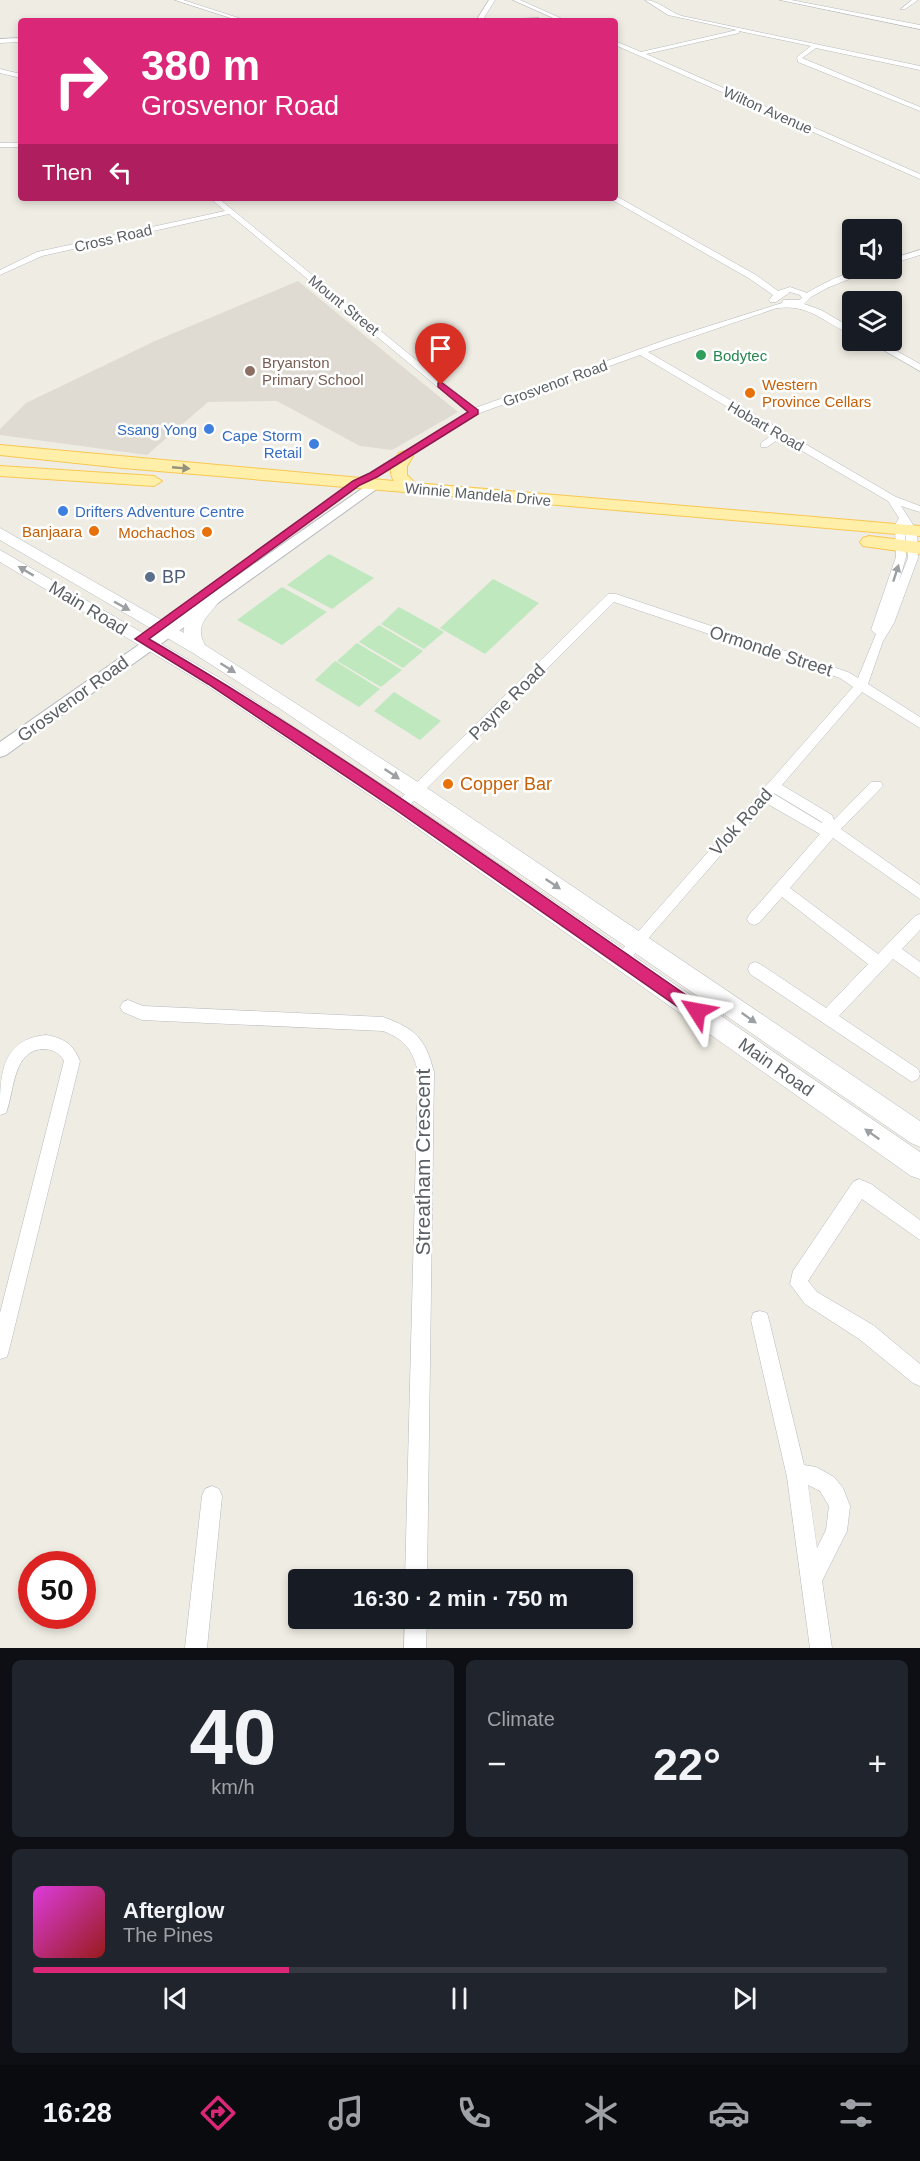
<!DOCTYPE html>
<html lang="en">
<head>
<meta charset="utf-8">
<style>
	body { margin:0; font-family:Helvetica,sans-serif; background:#20242c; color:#f1f3f6; height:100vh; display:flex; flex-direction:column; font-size:22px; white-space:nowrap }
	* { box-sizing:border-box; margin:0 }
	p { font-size:20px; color:#9ea1a6 }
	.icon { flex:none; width:33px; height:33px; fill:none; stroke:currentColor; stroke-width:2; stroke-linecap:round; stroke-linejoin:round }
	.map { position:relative; height:1648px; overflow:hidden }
	.panel { display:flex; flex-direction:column; gap:12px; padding:12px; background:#0d0f14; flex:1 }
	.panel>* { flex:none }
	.hud { position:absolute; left:18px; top:18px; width:600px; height:183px; border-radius:6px; box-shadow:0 3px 9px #0003; background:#db2777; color:#fff; overflow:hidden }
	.buttons { position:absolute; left:842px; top:219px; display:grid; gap:12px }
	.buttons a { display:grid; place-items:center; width:60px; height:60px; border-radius:6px; background:#171b24; box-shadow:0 3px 9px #0003; font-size:30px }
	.speed { position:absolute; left:18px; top:1551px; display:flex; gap:12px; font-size:30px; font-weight:700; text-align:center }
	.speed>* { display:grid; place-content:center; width:78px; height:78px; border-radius:50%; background:#171b24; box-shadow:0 3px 9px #0003; line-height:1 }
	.speed .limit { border:9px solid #d22; background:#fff; color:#111 }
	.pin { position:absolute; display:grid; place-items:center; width:51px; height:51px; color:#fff; margin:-62px -26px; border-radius:50% 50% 50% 0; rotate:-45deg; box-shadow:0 0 6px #0007 }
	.pin .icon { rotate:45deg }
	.me { position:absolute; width:66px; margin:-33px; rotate:304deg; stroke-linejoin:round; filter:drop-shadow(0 0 4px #0008) }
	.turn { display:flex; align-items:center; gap:21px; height:126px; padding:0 24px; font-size:27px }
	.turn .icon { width:78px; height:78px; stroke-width:2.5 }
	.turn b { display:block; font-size:42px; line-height:51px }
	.then { display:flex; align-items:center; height:57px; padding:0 24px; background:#0003; gap:12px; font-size:22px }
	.big { font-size:45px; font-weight:700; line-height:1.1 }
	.panel .card { flex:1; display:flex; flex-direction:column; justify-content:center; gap:9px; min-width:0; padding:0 21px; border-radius:9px; background:#20242c }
	.panel .dial { align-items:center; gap:0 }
	.dial b { font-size:78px; line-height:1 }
	.song { display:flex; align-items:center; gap:18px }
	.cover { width:72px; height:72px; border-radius:9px; background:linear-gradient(135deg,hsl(300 70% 55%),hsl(0 70% 35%)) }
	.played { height:6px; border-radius:3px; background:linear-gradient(90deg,#db2777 30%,#363941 30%) }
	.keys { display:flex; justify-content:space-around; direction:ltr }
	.heat { display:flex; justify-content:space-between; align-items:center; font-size:33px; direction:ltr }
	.panel .tiles { flex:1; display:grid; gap:12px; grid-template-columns:1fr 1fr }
	.card:last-child { grid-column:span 2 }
	.trip { position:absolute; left:288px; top:1569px; width:345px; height:60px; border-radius:6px; background:#171b24; box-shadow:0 3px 9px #0003; font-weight:700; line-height:60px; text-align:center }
	.menu { display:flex; height:96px; justify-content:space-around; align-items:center; background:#090b0e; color:#9ea1a6 }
	.menu .icon { width:42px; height:42px }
	.menu .selected { color:#db2777 }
	.menu b { font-size:27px; color:#f1f3f6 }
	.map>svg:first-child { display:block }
	.education { fill:#dfdbd2 }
	.green { fill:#bfe8be }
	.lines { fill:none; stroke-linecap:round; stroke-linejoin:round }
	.minor-casing { stroke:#b6b9be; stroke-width:1 }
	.tertiary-casing { stroke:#b6b9be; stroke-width:2 }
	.secondary-casing { stroke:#b7bac0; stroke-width:1 }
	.primary-casing { stroke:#f9c751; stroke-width:2 }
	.minor { fill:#fff; fill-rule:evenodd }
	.tertiary { fill:#fff; fill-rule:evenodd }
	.secondary { fill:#fff; fill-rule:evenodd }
	.primary { fill:#ffefa8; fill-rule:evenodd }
	.oneway { fill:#94927c }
	.oneway2 { fill:#9da0a3 }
	.route { fill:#db2777; stroke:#8e194d; stroke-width:1.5 }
	.leisure-dot { fill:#2e9e5b; stroke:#fff; stroke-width:2 }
	.education-dot { fill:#8d6e63; stroke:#fff; stroke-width:2 }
	.food-dot { fill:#e8710a; stroke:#fff; stroke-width:2 }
	.shop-dot { fill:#3f7fe0; stroke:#fff; stroke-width:2 }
	.service-dot { fill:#5c6f8a; stroke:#fff; stroke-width:2 }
	.labels { text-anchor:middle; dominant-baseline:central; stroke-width:5; stroke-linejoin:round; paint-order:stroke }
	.far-street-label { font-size:15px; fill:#5b6065; stroke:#fff }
	.far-leisure-label { font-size:15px; fill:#27864d; stroke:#fff; text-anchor:start }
	.far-education-label { font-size:15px; fill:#785e54; stroke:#fff; text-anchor:start }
	.far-food-label { font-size:15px; fill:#c56008; stroke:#fff; text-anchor:end }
	.far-shop-label { font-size:15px; fill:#366cbe; stroke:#fff; text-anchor:end }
	.service-label { font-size:18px; fill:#4e5e75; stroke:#fff; text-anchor:start }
	.street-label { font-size:18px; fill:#5b6065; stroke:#fff }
	.food-label { font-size:18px; fill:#c56008; stroke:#fff; text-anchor:start }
	.near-street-label { font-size:21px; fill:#5b6065; stroke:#fff }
</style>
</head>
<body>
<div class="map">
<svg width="920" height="1648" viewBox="0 0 920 1648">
	<rect width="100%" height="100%" fill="#efece3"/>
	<path class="education" d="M 298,281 L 458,412 L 392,450 L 360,446 L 277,401 L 208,402 L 147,455 L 0,435 L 0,429 L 26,403 L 155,341 Z"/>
	<g class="green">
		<path d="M 329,554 L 374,578 L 332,609 L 287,585 Z"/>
		<path d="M 493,579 L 539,603 L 485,654 L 440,628 Z"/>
		<path d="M 282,587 L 327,612 L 282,645 L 237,620 Z"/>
		<path d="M 399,607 L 444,632 L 424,649 L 381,624 Z"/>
		<path d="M 379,625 L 423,651 L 403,668 L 359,642 Z"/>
		<path d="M 357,643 L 402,670 L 381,687 L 337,661 Z"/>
		<path d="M 335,661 L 380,689 L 359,707 L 315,680 Z"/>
		<path d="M 394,692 L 441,721 L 420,740 L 374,711 Z"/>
	</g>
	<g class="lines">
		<defs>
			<g id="minor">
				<path d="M 175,0 L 183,0 L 248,21 L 240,21 Z"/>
				<path d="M 489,0 L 495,0 L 482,21 L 476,21 Z"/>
				<path d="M 513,0 L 520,0 L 567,21 L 560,21 Z"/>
				<path d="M 645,0 C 658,0 669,12 682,16 L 920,66 L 920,70 L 816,48 L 802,58 L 920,107 L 920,111 L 798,62 L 797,57 L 811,46 L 739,31 L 739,33 L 646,54 L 920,174 L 920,179 L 615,45 L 615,41 L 641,52 L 737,30 L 668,15 Z"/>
				<path d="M 780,0 L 791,0 L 920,25 L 920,29 Z"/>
				<path d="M 912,0 L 918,0 L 905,9 L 901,9 Z"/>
				<path d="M 539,18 L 541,21 L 514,21 L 517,19 Z"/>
				<path d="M 21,38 L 21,42 L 0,43 L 0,39 Z"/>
				<path d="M 0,69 L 21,74 L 21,78 L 0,73 Z"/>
				<rect x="0" y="143" width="21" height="4"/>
				<path d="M 616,196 L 756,275 L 778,291 L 790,287 L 807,293 C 827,281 853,268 877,268 L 827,288 L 811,297 L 804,304 L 821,310 L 852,328 L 852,334 C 822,323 812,304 777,308 L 648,352 L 896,497 L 920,506 L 920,512 L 901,506 L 917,531 L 918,558 L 894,623 L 883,641 L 868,684 L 920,717 L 920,728 L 862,692 L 782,785 L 832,815 L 834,820 L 871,782 L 881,782 L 883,786 L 841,829 L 920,885 L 920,899 L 833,838 L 790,888 L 878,954 L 915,916 L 920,914 L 920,930 L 902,949 L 920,962 L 920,978 L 893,959 L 839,1016 L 918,1069 L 920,1074 L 918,1079 L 912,1082 L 750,974 L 748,969 L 750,964 L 755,962 L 760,964 L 826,1008 L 868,964 L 782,897 L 759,923 L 754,925 L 749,923 L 747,919 L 749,915 L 820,834 L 766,803 L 626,964 L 621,965 L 616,964 L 614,959 L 853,687 L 840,678 L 614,602 L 405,810 L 395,810 L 393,806 L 608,594 L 616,594 L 848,672 L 858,678 L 876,634 L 871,630 L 896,557 L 895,525 L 899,518 L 888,501 L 780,438 L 767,447 L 761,447 L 761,443 L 773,434 L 640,355 L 477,414 L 377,477 L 360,485 L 352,485 L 352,481 L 369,473 L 468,412 L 229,214 L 42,256 L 0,275 L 0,270 L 37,252 L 225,211 L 210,198 L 218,198 L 475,408 L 671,338 L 782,303 L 783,300 L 799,300 L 802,298 L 800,295 L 790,292 L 776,302 L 770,302 L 769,300 L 773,295 L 750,279 L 609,198 ZM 905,529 L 908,558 L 899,581 L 906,557 ZM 774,793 L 822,822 L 822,823 L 774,794 Z"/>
				<path d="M 920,250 L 920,255 L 891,264 L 891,259 Z"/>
				<path d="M 866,340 L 877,340 L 920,364 L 920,371 Z"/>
				<path d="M 128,1000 L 143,1006 L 383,1017 C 416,1029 425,1038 434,1072 L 427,1580 L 405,1580 L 418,1072 C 413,1050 404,1039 383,1031 L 142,1020 L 123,1012 L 120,1007 L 123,1002 Z"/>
				<path d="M 46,1035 C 64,1038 73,1044 80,1061 L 9,1350 L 7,1357 L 0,1359 L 0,1313 L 64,1061 C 60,1053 54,1050 45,1049 C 12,1049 15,1091 6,1113 L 0,1115 C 0,1077 0,1039 46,1035 Z"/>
				<path d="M 859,1179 L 871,1184 L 920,1220 L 920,1240 L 862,1199 L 808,1281 L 817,1292 L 873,1325 L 920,1364 L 920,1386 L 913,1383 L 859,1339 L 805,1304 L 790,1284 L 793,1271 L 853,1182 Z"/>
				<path d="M 760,1311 L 767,1313 L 769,1320 L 804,1465 L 816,1467 L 834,1477 L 843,1488 L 850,1506 L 847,1531 L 822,1581 L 832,1648 L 810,1648 L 787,1477 L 751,1320 L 753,1313 ZM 808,1485 L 820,1491 L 829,1506 L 826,1530 L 817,1548 Z"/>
				<path d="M 212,1486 L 219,1489 L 222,1496 L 207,1648 L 185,1648 L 202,1496 L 205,1489 Z"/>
				<path d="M 405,1618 L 427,1618 L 426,1648 L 404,1648 Z"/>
			</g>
			<path id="tertiary" d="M 373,481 L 378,482 L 380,485 L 378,488 L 6,755 L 0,757 L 0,742 Z"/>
			<g id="secondary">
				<path d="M 0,528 L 184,633 C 183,617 197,606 207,595 L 219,595 L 221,599 C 210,615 193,624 205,645 L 424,786 L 920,1121 L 920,1147 L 911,1143 L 282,710 L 193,653 L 0,540 Z"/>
				<path d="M 0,550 L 218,677 L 407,801 L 920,1152 L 920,1179 L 911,1176 L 393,811 L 206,685 L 0,562 Z"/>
			</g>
			<g id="primary">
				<path d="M 0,445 L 394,481 C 387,470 393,462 399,453 L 405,451 L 413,456 L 407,466 L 407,475 L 415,483 L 920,526 L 920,536 L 123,468 L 0,455 Z"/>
				<path d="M 0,466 L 154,476 L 162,481 L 154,486 L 0,476 Z"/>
				<path d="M 869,536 L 920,542 L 920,554 L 863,546 L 860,542 L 863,538 Z"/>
			</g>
		</defs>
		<use href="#minor" class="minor-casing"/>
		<use href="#tertiary" class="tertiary-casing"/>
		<use href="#secondary" class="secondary-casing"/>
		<use href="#primary" class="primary-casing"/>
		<use href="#minor" class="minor"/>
		<use href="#tertiary" class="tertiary"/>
		<use href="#secondary" class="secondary"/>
		<use href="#primary" class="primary"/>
	</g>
	<defs><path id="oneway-solid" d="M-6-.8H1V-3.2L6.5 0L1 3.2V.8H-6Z" transform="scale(1.5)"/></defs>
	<use class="oneway" href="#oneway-solid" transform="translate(181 468) rotate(5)"/>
	<g class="oneway2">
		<use href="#oneway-solid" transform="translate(26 571) rotate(-149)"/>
		<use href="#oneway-solid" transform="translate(896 573) rotate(-72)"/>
		<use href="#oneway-solid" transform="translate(122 606) rotate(29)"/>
		<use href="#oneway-solid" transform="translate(228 668) rotate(32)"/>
		<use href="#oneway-solid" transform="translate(392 774) rotate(34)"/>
		<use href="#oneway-solid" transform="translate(553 884) rotate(34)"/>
		<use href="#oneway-solid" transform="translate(749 1018) rotate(35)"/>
		<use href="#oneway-solid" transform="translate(872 1134) rotate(-145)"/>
	</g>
	<path class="route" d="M 441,382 L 478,410 L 478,414 L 377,477 L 360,485 L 149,639 C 340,750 520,881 702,1006 L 705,1011 L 702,1016 L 697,1018 L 691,1016 L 396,810 L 208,684 L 135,639 L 353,481 L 370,473 L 468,412 L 438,387 L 438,383 Z"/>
	<circle class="leisure-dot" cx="701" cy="355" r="6"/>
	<circle class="education-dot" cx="250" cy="371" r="6"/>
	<g class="food-dot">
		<circle cx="750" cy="393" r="6"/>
		<circle cx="94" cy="531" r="6"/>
		<circle cx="207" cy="532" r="6"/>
		<circle cx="448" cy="784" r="6"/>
	</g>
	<g class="shop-dot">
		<circle cx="209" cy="429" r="6"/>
		<circle cx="314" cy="444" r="6"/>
		<circle cx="63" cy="511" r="6"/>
	</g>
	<circle class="service-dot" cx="150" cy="577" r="6"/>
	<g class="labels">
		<g class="far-street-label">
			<text transform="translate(768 110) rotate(24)">Wilton Avenue</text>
			<text transform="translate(113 238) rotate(-13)">Cross Road</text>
			<text transform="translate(344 305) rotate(39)">Mount Street</text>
			<text transform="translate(555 383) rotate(-20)">Grosvenor Road</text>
			<text transform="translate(766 426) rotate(30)">Hobart Road</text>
			<text transform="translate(478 494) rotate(5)">Winnie Mandela Drive</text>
		</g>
		<g class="far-leisure-label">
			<text x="713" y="355">Bodytec</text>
		</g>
		<g class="far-education-label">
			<text x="262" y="362">Bryanston<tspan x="262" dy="17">Primary School</tspan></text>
		</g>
		<g class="far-food-label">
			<text x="762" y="384" text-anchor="start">Western<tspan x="762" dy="17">Province Cellars</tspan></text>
			<text x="82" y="531">Banjaara</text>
			<text x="195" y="532">Mochachos</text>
		</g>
		<g class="far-shop-label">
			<text x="197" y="429">Ssang Yong</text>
			<text x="302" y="435">Cape Storm<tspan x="302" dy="17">Retail</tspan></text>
			<text x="75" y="511" text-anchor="start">Drifters Adventure Centre</text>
		</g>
		<g class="service-label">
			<text x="162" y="577">BP</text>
		</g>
		<g class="street-label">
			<text transform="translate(88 608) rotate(31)">Main Road</text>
			<text transform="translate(771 651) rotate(18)">Ormonde Street</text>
			<text transform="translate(73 699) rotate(-36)">Grosvenor Road</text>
			<text transform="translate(507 702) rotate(-45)">Payne Road</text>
			<text transform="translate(741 822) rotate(-48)">Vlok Road</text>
			<text transform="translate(776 1067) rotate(35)">Main Road</text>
		</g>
		<g class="food-label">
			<text x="460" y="784">Copper Bar</text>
		</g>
		<g class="near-street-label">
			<text transform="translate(422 1162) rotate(-90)">Streatham Crescent</text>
		</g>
	</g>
</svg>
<div class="buttons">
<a><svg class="icon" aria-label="sound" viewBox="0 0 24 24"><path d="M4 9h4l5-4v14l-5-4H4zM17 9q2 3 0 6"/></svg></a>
<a><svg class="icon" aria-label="layers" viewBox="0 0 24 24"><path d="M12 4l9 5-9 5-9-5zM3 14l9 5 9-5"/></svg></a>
</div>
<div class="speed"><div class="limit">50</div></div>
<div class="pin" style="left:441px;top:385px;background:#d93025"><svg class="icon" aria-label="arrive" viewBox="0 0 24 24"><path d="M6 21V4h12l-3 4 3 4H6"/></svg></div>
<svg class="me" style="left:697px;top:1011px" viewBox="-20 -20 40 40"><path d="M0-17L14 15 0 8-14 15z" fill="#db2777" stroke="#fff" stroke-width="4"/></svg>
<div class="trip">16:30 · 2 min · 750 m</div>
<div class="hud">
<div class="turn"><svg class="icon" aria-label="right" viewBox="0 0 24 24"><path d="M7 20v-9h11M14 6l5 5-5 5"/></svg><div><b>380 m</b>Grosvenor Road</div></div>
<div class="then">Then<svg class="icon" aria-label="left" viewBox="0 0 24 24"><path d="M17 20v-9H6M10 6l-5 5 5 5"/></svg></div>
</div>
</div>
<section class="panel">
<div class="tiles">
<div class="card dial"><b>40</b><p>km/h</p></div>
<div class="card"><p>Climate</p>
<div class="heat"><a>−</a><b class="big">22°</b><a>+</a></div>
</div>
<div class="card">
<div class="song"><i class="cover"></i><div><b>Afterglow</b><p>The Pines</p></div></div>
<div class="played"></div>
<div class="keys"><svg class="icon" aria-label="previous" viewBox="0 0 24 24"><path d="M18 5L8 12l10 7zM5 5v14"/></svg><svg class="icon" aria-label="pause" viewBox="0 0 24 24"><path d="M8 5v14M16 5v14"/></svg><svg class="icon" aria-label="next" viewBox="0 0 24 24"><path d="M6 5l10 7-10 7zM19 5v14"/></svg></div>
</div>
</div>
</section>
<nav class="menu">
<b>16:28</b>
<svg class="icon selected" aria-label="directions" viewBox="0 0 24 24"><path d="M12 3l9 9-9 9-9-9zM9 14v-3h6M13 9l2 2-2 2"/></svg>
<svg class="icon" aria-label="music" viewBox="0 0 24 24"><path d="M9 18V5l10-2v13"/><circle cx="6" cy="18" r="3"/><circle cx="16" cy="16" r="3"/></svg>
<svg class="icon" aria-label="phone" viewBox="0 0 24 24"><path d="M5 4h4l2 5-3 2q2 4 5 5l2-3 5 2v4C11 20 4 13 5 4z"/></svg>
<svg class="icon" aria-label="climate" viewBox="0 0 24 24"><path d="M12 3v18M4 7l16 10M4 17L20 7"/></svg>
<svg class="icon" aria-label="car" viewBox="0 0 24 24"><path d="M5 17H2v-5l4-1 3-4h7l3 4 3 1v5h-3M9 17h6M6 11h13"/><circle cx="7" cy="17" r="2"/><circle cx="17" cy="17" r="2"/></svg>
<svg class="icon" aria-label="filters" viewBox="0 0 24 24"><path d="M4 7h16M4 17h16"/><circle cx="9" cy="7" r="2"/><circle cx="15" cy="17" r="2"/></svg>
</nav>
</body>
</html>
